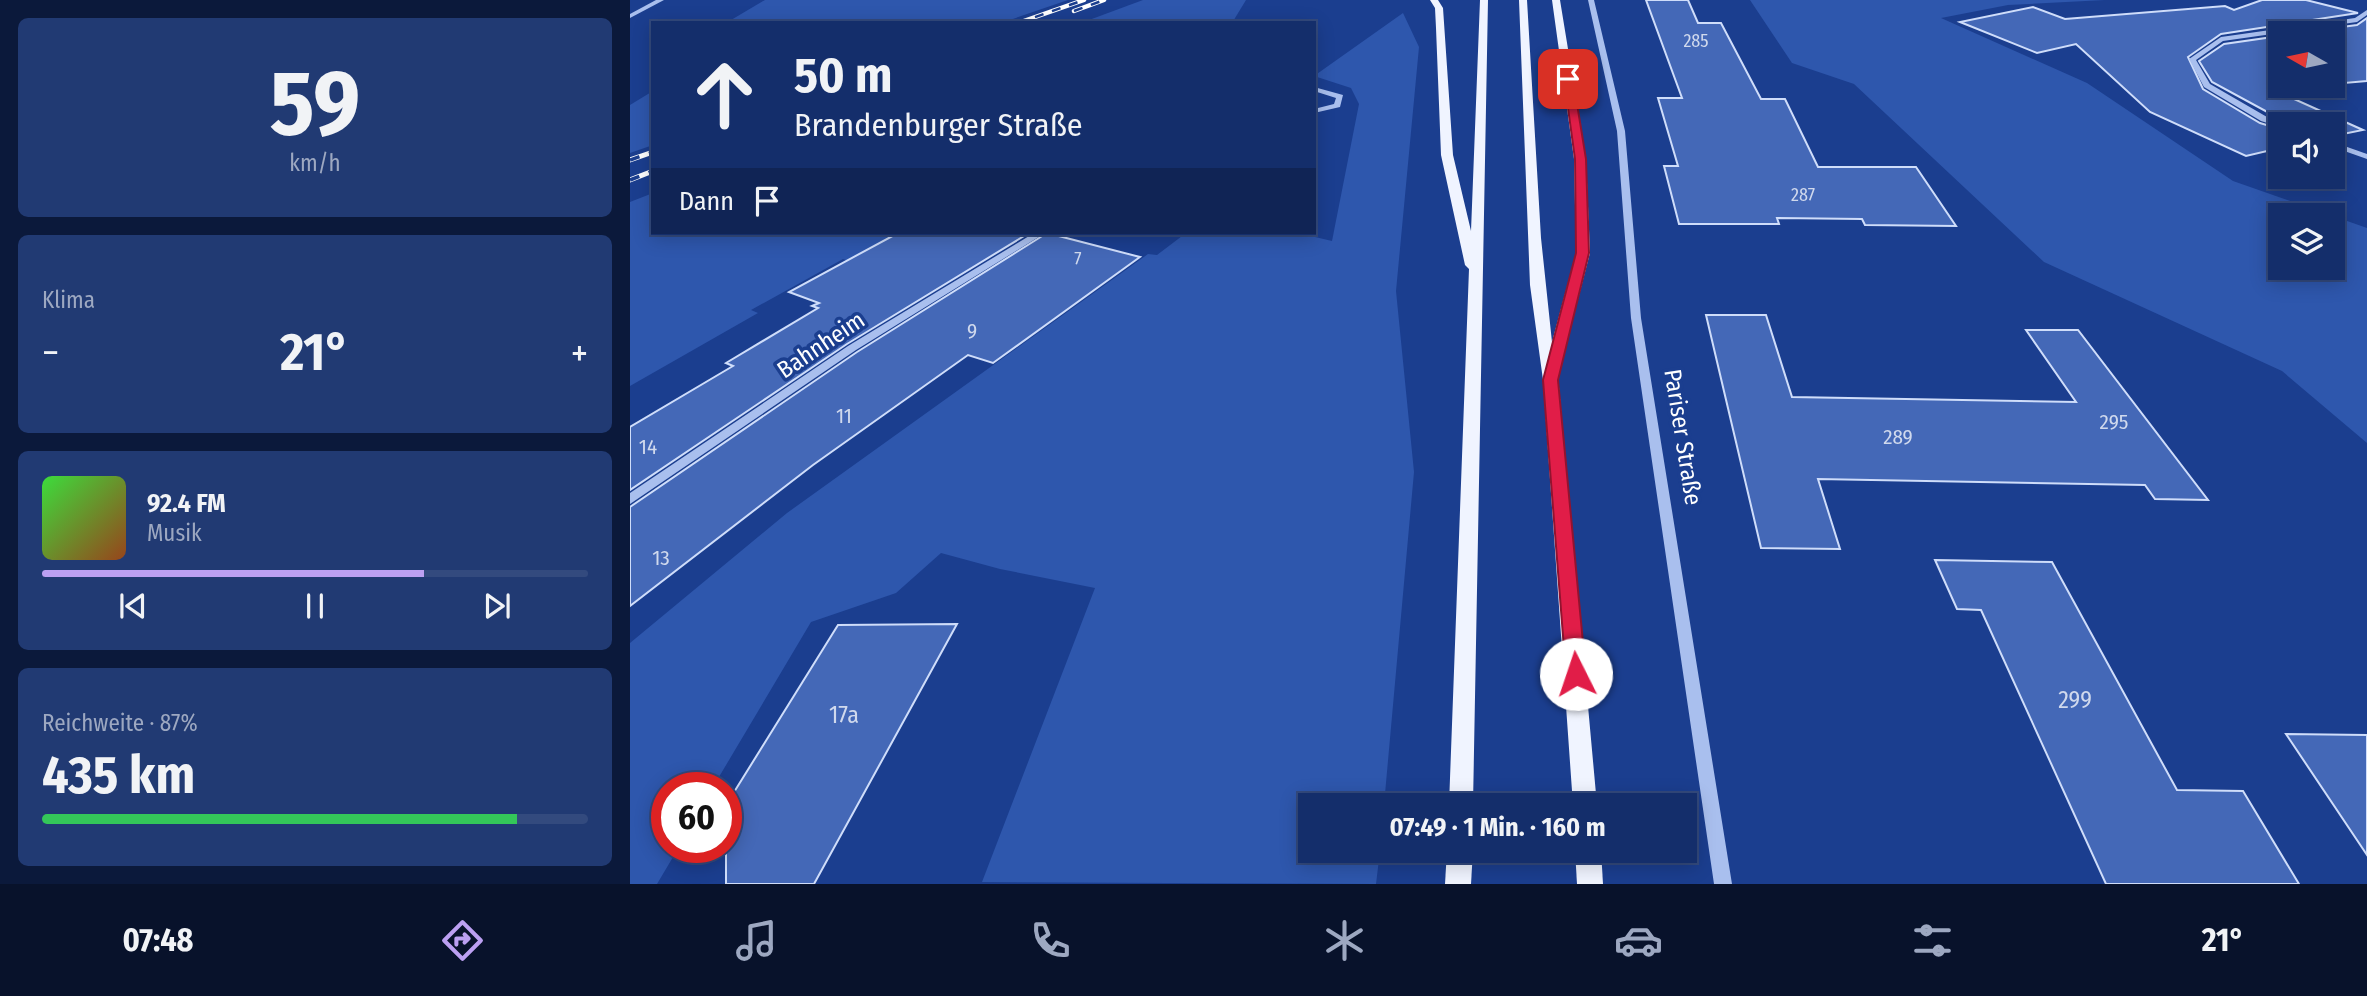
<!DOCTYPE html>
<html lang="de">
<head>
<meta charset="utf-8">
<style>
	body { margin:0; font-family:"Fira Sans Condensed",sans-serif; background:#213a73; color:#f1f3f6; height:100vh; display:flex; flex-direction:column; font-size:26px; white-space:nowrap }
	* { box-sizing:border-box; margin:0 }
	p { font-size:23px; color:#9da8c1 }
	.icon { flex:none; width:38px; height:38px; fill:none; stroke:currentColor; stroke-width:2; stroke-linecap:round; stroke-linejoin:round }
	.map { position:relative; flex:1; overflow:hidden }
	.sheet { display:flex; flex-direction:column; gap:18px; padding:18px; background:#0b193b; width:630px }
	.sheet>* { flex:none }
	.top-card { position:absolute; left:21px; top:21px; width:665px; height:214px; border-radius:0px; box-shadow:0 4px 18px #0003,0 0 0 2px #334a7e; background:#142e6b; color:#f1f3f6; overflow:hidden }
	.needle { width:46px; rotate:279deg }
	.fabs { position:absolute; left:1638px; top:21px; display:grid; gap:14px }
	.fabs a { display:grid; place-items:center; width:77px; height:77px; border-radius:0px; background:#142e6b; box-shadow:0 4px 18px #0003,0 0 0 2px #334a7e; font-size:35px }
	.speed { position:absolute; left:21px; top:772px; display:flex; gap:14px; font-size:35px; font-weight:700; text-align:center }
	.speed>* { display:grid; place-content:center; width:91px; height:91px; border-radius:50%; background:#142e6b; box-shadow:0 4px 18px #0003,0 0 0 2px #334a7e; line-height:1 }
	.speed .limit { border:10px solid #d22; background:#fff; color:#111 }
	.pin { position:absolute; display:grid; place-items:center; width:60px; height:60px; color:#fff; margin:-30px; border-radius:14px; box-shadow:0 4px 10px #0006 }
	.me { position:absolute; width:77px; margin:-38px; rotate:356deg; stroke-linejoin:round; filter:drop-shadow(0 0 5px #0008) }
	.turn { display:flex; align-items:center; gap:24px; height:147px; padding:0 28px; font-size:32px }
	.turn .icon { width:91px; height:91px; stroke-width:2.5 }
	.turn b { display:block; font-size:49px; line-height:60px }
	.then { display:flex; align-items:center; height:66px; padding:0 28px; background:#0003; gap:14px; font-size:26px }
	.big { font-size:52px; font-weight:700; line-height:1.1 }
	.sheet .card { flex:1; display:flex; flex-direction:column; justify-content:center; gap:10px; min-width:0; padding:0 24px; border-radius:10px; background:#213a73 }
	.sheet .dial { align-items:center; gap:0 }
	.dial b { font-size:91px; line-height:1 }
	.song { display:flex; align-items:center; gap:21px }
	.cover { width:84px; height:84px; border-radius:10px; background:linear-gradient(135deg,hsl(120 70% 55%),hsl(20 70% 35%)) }
	.played { height:7px; border-radius:4px; background:linear-gradient(90deg,#bca0f2 70%,#334a7e 70%) }
	.keys { display:flex; justify-content:space-around; direction:ltr }
	.heat { display:flex; justify-content:space-between; align-items:center; font-size:38px; direction:ltr }
	.charge { height:10px; border-radius:5px; background:linear-gradient(90deg,#34c759 87%,#334a7e 0) }
	.trip { position:absolute; left:668px; top:793px; width:399px; height:70px; border-radius:0px; background:#142e6b; box-shadow:0 4px 18px #0003,0 0 0 2px #334a7e; font-weight:700; line-height:70px; text-align:center }
	.dock { display:flex; height:112px; justify-content:space-around; align-items:center; background:#08122b; color:#9da8c1 }
	.dock .icon { width:49px; height:49px }
	.dock .on { color:#bca0f2 }
	.dock b { font-size:32px; color:#f1f3f6 }
	main { display:flex; flex:1; min-height:0 }
	.map>svg:first-child { display:block }
	.green { fill:#2e57ad }
	.building { fill:#4468b7; stroke:#cfddfa; stroke-width:2 }
	.lines { fill:none; stroke-linecap:round; stroke-linejoin:round }
	.minor { fill:#a9bfee; fill-rule:evenodd }
	.major { fill:#f0f4ff; fill-rule:evenodd }
	.rail-far1-casing { stroke:#fff; stroke-width:4.5 }
	.rail-casing { stroke:#fff; stroke-width:5 }
	.rail-far1 { stroke:#1b3e8f; stroke-width:2.5; stroke-dasharray:9; stroke-linecap:butt }
	.rail { stroke:#1b3e8f; stroke-width:3.5; stroke-dasharray:10; stroke-linecap:butt }
	.route { fill:#e11d48; stroke:#92132f; stroke-width:2 }
	.labels { text-anchor:middle; dominant-baseline:central; stroke-width:7; stroke-linejoin:round; paint-order:stroke }
	.far-number-label { font-size:18px; fill:#d0d9ed }
	.number-label { font-size:21px; fill:#d0d9ed }
	.street-label { font-size:24px; fill:#fff; stroke:#1b3e8f }
	.near-number-label { font-size:24px; fill:#d0d9ed }
</style>
</head>
<body>
<main>
<section class="sheet">
<div class="card dial"><b>59</b><p>km/h</p></div>
<div class="card"><p>Klima</p>
<div class="heat"><a>−</a><b class="big">21°</b><a>+</a></div>
</div>
<div class="card">
<div class="song"><i class="cover"></i><div><b>92.4 FM</b><p>Musik</p></div></div>
<div class="played"></div>
<div class="keys"><svg class="icon" aria-label="previous" viewBox="0 0 24 24"><path d="M18 5L8 12l10 7zM5 5v14"/></svg><svg class="icon" aria-label="pause" viewBox="0 0 24 24"><path d="M8 5v14M16 5v14"/></svg><svg class="icon" aria-label="next" viewBox="0 0 24 24"><path d="M6 5l10 7-10 7zM19 5v14"/></svg></div>
</div>
<div class="card"><p>Reichweite · 87%</p><b class="big">435 km</b><div class="charge"></div></div>
</section>
<div class="map">
<svg width="1737" height="884" viewBox="0 0 1737 884">
	<rect width="100%" height="100%" fill="#1b3e8f"/>
	<g class="green">
		<path d="M 135,0 L 438,0 L 371,23 L 96,23 Z"/>
		<path d="M 513,0 L 616,0 L 602,23 L 451,23 Z"/>
		<path d="M 1120,0 L 1475,0 L 1378,5 L 1311,18 L 1457,83 L 1603,181 L 1700,215 L 1650,215 L 1650,268 L 1703,268 L 1703,216 L 1737,228 L 1737,443 L 1652,371 L 1414,262 L 1224,84 L 1162,63 Z"/>
		<path d="M 773,13 L 789,47 L 766,291 L 784,472 L 754,805 L 681,805 L 681,850 L 750,851 L 746,884 L 352,882 L 465,588 L 370,569 L 311,553 L 266,593 L 181,622 L 83,787 L 37,788 L 37,847 L 49,847 L 27,884 L 0,884 L 0,643 L 157,513 L 518,254 L 527,255 L 556,233 L 668,233 L 702,241 L 729,104 L 721,88 L 684,76 Z"/>
		<path d="M 23,91 L 23,145 L 0,153 L 0,105 Z"/>
		<path d="M 23,193 L 23,233 L 295,233 L 236,267 L 213,259 L 121,310 L 128,313 L 0,386 L 0,202 Z"/>
	</g>
	<g class="building">
		<path d="M 1016,0 L 1058,0 L 1068,23 L 1091,23 L 1131,99 L 1155,99 L 1188,167 L 1286,167 L 1326,226 L 1235,225 L 1232,219 L 1147,218 L 1149,224 L 1049,224 L 1034,166 L 1048,166 L 1028,98 L 1052,98 Z"/>
		<path d="M 1632,0 L 1676,0 L 1728,13 L 1591,34 L 1558,57 L 1573,89 L 1630,123 L 1650,129 L 1650,148 L 1616,156 L 1520,112 L 1446,44 L 1407,53 L 1330,22 L 1403,7 L 1435,19 L 1595,6 L 1604,10 Z"/>
		<path d="M 1737,18 L 1737,81 L 1703,84 L 1703,33 L 1666,33 L 1727,25 Z"/>
		<path d="M 1650,36 L 1650,86 L 1689,86 L 1644,90 L 1733,130 L 1703,136 L 1703,124 L 1655,124 L 1654,121 L 1582,82 L 1569,61 L 1594,44 Z"/>
		<path d="M 268,233 L 399,233 L 217,344 L 0,490 L 0,427 L 103,366 L 96,363 L 188,308 L 182,306 L 189,303 L 159,292 Z"/>
		<path d="M 417,233 L 510,257 L 363,363 L 338,355 L 183,465 L 0,606 L 0,507 L 227,352 Z"/>
		<path d="M 1076,315 L 1136,315 L 1162,397 L 1446,402 L 1396,330 L 1448,330 L 1578,500 L 1525,499 L 1515,485 L 1188,479 L 1210,549 L 1131,548 Z"/>
		<path d="M 1305,560 L 1422,562 L 1547,790 L 1613,791 L 1669,884 L 1476,884 L 1351,610 L 1327,609 Z"/>
		<path d="M 327,624 L 184,884 L 96,884 L 96,805 L 208,625 Z"/>
		<path d="M 1656,734 L 1737,735 L 1737,855 Z"/>
	</g>
	<g class="lines">
		<g class="minor">
			<path d="M 26,0 L 34,0 L 0,18 L 0,14 Z"/>
			<path d="M 958,0 L 964,0 L 995,131 L 1011,318 L 1102,884 L 1084,884 L 1001,318 L 987,131 Z"/>
			<path d="M 1737,10 L 1737,15 L 1727,22 L 1593,41 L 1566,60 L 1580,84 L 1637,117 L 1653,123 L 1650,124 L 1650,127 L 1631,121 L 1574,87 L 1559,59 L 1591,37 L 1725,18 Z"/>
			<path d="M 684,87 L 713,95 L 710,107 L 684,113 L 684,109 L 704,104 L 706,98 L 684,91 Z"/>
			<path d="M 1703,142 L 1737,154 L 1737,159 L 1703,147 Z"/>
			<path d="M 404,233 L 415,233 L 226,350 L 0,504 L 0,493 L 218,346 Z"/>
		</g>
		<g class="major">
			<path d="M 800,0 L 808,0 L 813,8 L 823,155 L 841,231 L 850,0 L 858,0 L 843,805 L 819,805 L 839,269 L 835,265 L 811,155 L 806,28 L 805,8 Z"/>
			<path d="M 889,0 L 897,0 L 911,238 L 922,342 L 946,253 L 944,159 L 922,0 L 930,0 L 956,159 L 960,253 L 928,376 L 967,805 L 943,805 L 913,380 L 900,285 Z"/>
			<path d="M 817,850 L 843,850 L 841,884 L 815,884 Z"/>
			<path d="M 945,850 L 971,850 L 973,884 L 947,884 Z"/>
		</g>
		<defs>
			<g id="rail-far1">
				<path d="M 444,11 L 474,0"/>
				<path d="M 388,23 L 454,0"/>
			</g>
			<g id="rail">
				<path d="M 0,160 L 23,152"/>
				<path d="M 0,180 L 23,171"/>
			</g>
		</defs>
		<use href="#rail-far1" class="rail-far1-casing"/>
		<use href="#rail" class="rail-casing"/>
		<use href="#rail-far1" class="rail-far1"/>
		<use href="#rail" class="rail"/>
	</g>
	<path class="route" d="M 938,77 L 943,79 L 956,159 L 959,253 L 928,380 L 956,674 L 953,680 L 946,683 L 939,680 L 936,674 L 913,380 L 946,253 L 945,159 L 934,79 Z"/>
	<g class="labels">
		<g class="far-number-label">
			<text x="1066" y="41">285</text>
			<text x="1173" y="195">287</text>
			<text x="448" y="259">7</text>
		</g>
		<g class="number-label">
			<text x="342" y="331">9</text>
			<text x="214" y="416">11</text>
			<text x="1484" y="422">295</text>
			<text x="1268" y="437">289</text>
			<text x="18" y="447">14</text>
			<text x="31" y="558">13</text>
		</g>
		<g class="street-label">
			<text transform="translate(191 345) rotate(-34)">Bahnheim</text>
			<text transform="translate(1053 437) rotate(81)">Pariser Straße</text>
		</g>
		<g class="near-number-label">
			<text x="1445" y="700">299</text>
			<text x="214" y="715">17a</text>
		</g>
	</g>
</svg>
<div class="fabs">
<a><svg class="needle" viewBox="-14 -14 28 28"><path d="M0-13l5 13h-10z" fill="#e53935"/><path d="M0 13l5-13h-10z" fill="#9da8c1"/></svg></a>
<a><svg class="icon" aria-label="sound" viewBox="0 0 24 24"><path d="M4 9h4l5-4v14l-5-4H4zM17 9q2 3 0 6"/></svg></a>
<a><svg class="icon" aria-label="layers" viewBox="0 0 24 24"><path d="M12 4l9 5-9 5-9-5zM3 14l9 5 9-5"/></svg></a>
</div>
<div class="speed"><div class="limit">60</div></div>
<div class="pin" style="left:938px;top:79px;background:#d93025"><svg class="icon" aria-label="arrive" viewBox="0 0 24 24"><path d="M6 21V4h12l-3 4 3 4H6"/></svg></div>
<svg class="me" style="left:946px;top:674px" viewBox="-20 -20 40 40"><circle r="19" fill="#fff"/><path d="M0-13L10 11 0 6-10 11z" fill="#e11d48"/></svg>
<div class="trip">07:49 · 1 Min. · 160 m</div>
<div class="top-card">
<div class="turn"><svg class="icon" aria-label="ahead" viewBox="0 0 24 24"><path d="M12 20V5M6 11l6-6 6 6"/></svg><div><b>50 m</b>Brandenburger Straße</div></div>
<div class="then">Dann<svg class="icon" aria-label="arrive" viewBox="0 0 24 24"><path d="M6 21V4h12l-3 4 3 4H6"/></svg></div>
</div>
</div>
</main>
<nav class="dock">
<b>07:48</b>
<svg class="icon on" aria-label="directions" viewBox="0 0 24 24"><path d="M12 3l9 9-9 9-9-9zM9 14v-3h6M13 9l2 2-2 2"/></svg>
<svg class="icon" aria-label="music" viewBox="0 0 24 24"><path d="M9 18V5l10-2v13"/><circle cx="6" cy="18" r="3"/><circle cx="16" cy="16" r="3"/></svg>
<svg class="icon" aria-label="phone" viewBox="0 0 24 24"><path d="M5 4h4l2 5-3 2q2 4 5 5l2-3 5 2v4C11 20 4 13 5 4z"/></svg>
<svg class="icon" aria-label="climate" viewBox="0 0 24 24"><path d="M12 3v18M4 7l16 10M4 17L20 7"/></svg>
<svg class="icon" aria-label="car" viewBox="0 0 24 24"><path d="M5 17H2v-5l4-1 3-4h7l3 4 3 1v5h-3M9 17h6M6 11h13"/><circle cx="7" cy="17" r="2"/><circle cx="17" cy="17" r="2"/></svg>
<svg class="icon" aria-label="filters" viewBox="0 0 24 24"><path d="M4 7h16M4 17h16"/><circle cx="9" cy="7" r="2"/><circle cx="15" cy="17" r="2"/></svg>
<b>21°</b>
</nav>
</body>
</html>
